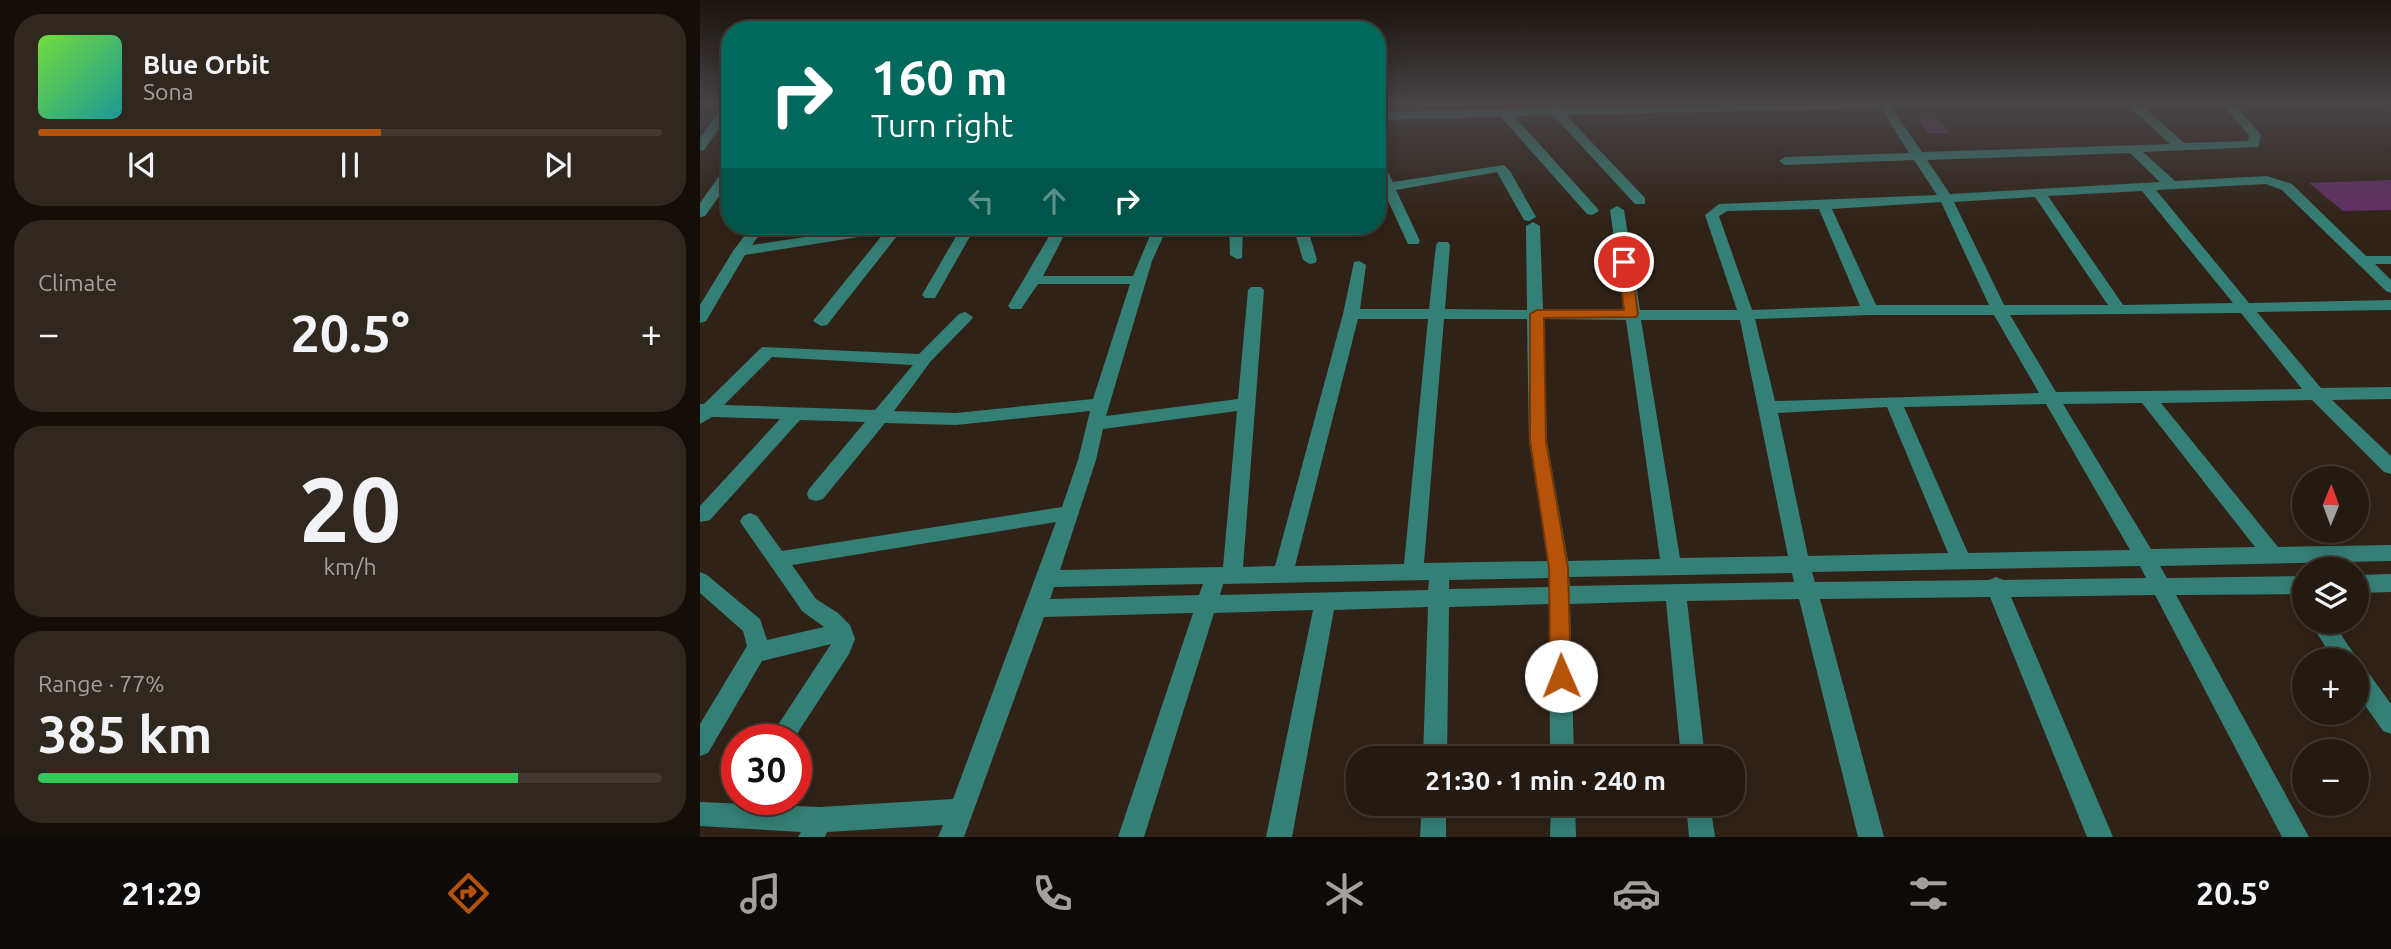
<!DOCTYPE html>
<html lang="en">
<head>
<meta charset="utf-8">
<style>
	body { margin:0; font-family:Ubuntu,sans-serif; background:#30271f; color:#f1f3f6; height:100vh; display:flex; flex-direction:column; font-size:26px; white-space:nowrap }
	* { box-sizing:border-box; margin:0 }
	p { font-size:23px; color:#a3a19f }
	.icon { flex:none; width:38px; height:38px; fill:none; stroke:currentColor; stroke-width:2; stroke-linecap:round; stroke-linejoin:round }
	.map { position:relative; flex:1; overflow:hidden }
	.details { display:flex; flex-direction:column; gap:14px; padding:14px; background:#140e09; width:700px }
	.details>* { flex:none }
	.hud { position:absolute; left:21px; top:21px; width:665px; height:214px; border-radius:28px; box-shadow:0 4px 18px #0003,0 0 0 2px #413831; background:#00695c; color:#fff; overflow:hidden }
	.needle { width:46px; rotate:1deg }
	.tools { position:absolute; left:1592px; top:466px; display:grid; gap:14px }
	.tools a { display:grid; place-items:center; width:77px; height:77px; border-radius:50%; background:#241a11; box-shadow:0 4px 18px #0003,0 0 0 2px #413831; font-size:35px }
	.speed { position:absolute; left:21px; top:724px; display:flex; gap:14px; font-size:35px; font-weight:700; text-align:center }
	.speed>* { display:grid; place-content:center; width:91px; height:91px; border-radius:50%; background:#241a11; box-shadow:0 4px 18px #0003,0 0 0 2px #413831; line-height:1 }
	.speed .limit { border:10px solid #d22; background:#fff; color:#111 }
	.pin { position:absolute; display:grid; place-items:center; width:60px; height:60px; color:#fff; margin:-30px; border:4px solid #fff; border-radius:50%; box-shadow:0 2px 7px #0007 }
	.me { position:absolute; width:77px; margin:-38px; rotate:359deg; stroke-linejoin:round; filter:drop-shadow(0 0 5px #0008) }
	.turn { display:flex; align-items:center; gap:24px; height:147px; padding:0 35px; font-size:32px }
	.turn .icon { width:91px; height:91px; stroke-width:2.5 }
	.turn b { display:block; font-size:49px; line-height:60px }
	.lanes { display:flex; align-items:center; height:66px; padding:0 35px; background:#0003; justify-content:center; gap:35px; direction:ltr }
	.lanes .off { opacity:.35 }
	.big { font-size:52px; font-weight:700; line-height:1.1 }
	.details .widget { flex:1; display:flex; flex-direction:column; justify-content:center; gap:10px; min-width:0; padding:0 24px; border-radius:28px; background:#30271f }
	.details .dial { align-items:center; gap:0 }
	.dial b { font-size:91px; line-height:1 }
	.song { display:flex; align-items:center; gap:21px }
	.cover { width:84px; height:84px; border-radius:10px; background:linear-gradient(135deg,hsl(100 70% 55%),hsl(180 70% 35%)) }
	.played { height:7px; border-radius:4px; background:linear-gradient(90deg,#b45309 55%,#413831 55%) }
	.keys { display:flex; justify-content:space-around; direction:ltr }
	.heat { display:flex; justify-content:space-between; align-items:center; font-size:38px; direction:ltr }
	.charge { height:10px; border-radius:5px; background:linear-gradient(90deg,#34c759 77%,#413831 0) }
	.trip { position:absolute; left:646px; top:746px; width:399px; height:70px; border-radius:28px; background:#241a11; box-shadow:0 4px 18px #0003,0 0 0 2px #413831; font-weight:700; line-height:70px; text-align:center }
	.tab-bar { display:flex; height:112px; justify-content:space-around; align-items:center; background:#0e0a07; color:#a3a19f }
	.tab-bar .icon { width:49px; height:49px }
	.tab-bar .selected { color:#b45309 }
	.tab-bar b { font-size:32px; color:#f1f3f6 }
	main { display:flex; flex:1; min-height:0 }
	.map>svg:first-child { display:block }
	.built { fill:#3c2719 }
	.building { fill:#642e65 }
	.lines { fill:none; stroke-linecap:round; stroke-linejoin:round }
	.minor { fill:#358076; fill-rule:evenodd }
	.route { fill:#b45309; stroke:#753606; stroke-width:2 }
</style>
</head>
<body>
<main>
<section class="details">
<div class="widget">
<div class="song"><i class="cover"></i><div><b>Blue Orbit</b><p>Sona</p></div></div>
<div class="played"></div>
<div class="keys"><svg class="icon" aria-label="previous" viewBox="0 0 24 24"><path d="M18 5L8 12l10 7zM5 5v14"/></svg><svg class="icon" aria-label="pause" viewBox="0 0 24 24"><path d="M8 5v14M16 5v14"/></svg><svg class="icon" aria-label="next" viewBox="0 0 24 24"><path d="M6 5l10 7-10 7zM19 5v14"/></svg></div>
</div>
<div class="widget"><p>Climate</p>
<div class="heat"><a>−</a><b class="big">20.5°</b><a>+</a></div>
</div>
<div class="widget dial"><b>20</b><p>km/h</p></div>
<div class="widget"><p>Range · 77%</p><b class="big">385 km</b><div class="charge"></div></div>
</section>
<div class="map">
<svg width="1691" height="837" viewBox="0 0 1691 837">
	<rect width="100%" height="100%" fill="#302217"/>
	<path class="built" d="M 863,104 L 1049,104 L 864,109 Z"/>
	<g class="building">
		<path d="M 1217,118 L 1238,118 L 1249,133 L 1227,133 Z"/>
		<path d="M 1691,180 L 1691,210 L 1643,211 L 1609,183 Z"/>
	</g>
	<g class="lines">
		<g class="minor">
			<path d="M 24,104 L 30,104 L 30,113 L 4,150 L 0,151 L 0,138 Z"/>
			<path d="M 856,104 L 861,105 L 863,108 L 1201,104 L 1192,108 L 1222,152 L 1470,144 L 1427,104 L 1440,104 L 1484,143 L 1548,141 L 1549,135 L 1522,104 L 1534,104 L 1561,135 L 1558,147 L 1443,152 L 1475,181 L 1567,176 L 1592,184 L 1666,256 L 1691,256 L 1691,264 L 1675,264 L 1691,280 L 1691,293 L 1686,291 L 1582,190 L 1566,184 L 1456,190 L 1549,303 L 1691,300 L 1691,310 L 1557,312 L 1621,388 L 1691,387 L 1691,399 L 1632,400 L 1691,456 L 1691,474 L 1684,472 L 1612,400 L 1461,403 L 1578,547 L 1691,545 L 1691,561 L 1460,566 L 1467,578 L 1605,576 L 1605,594 L 1476,595 L 1609,837 L 1582,837 L 1455,595 L 1311,597 L 1413,837 L 1387,837 L 1290,597 L 1120,599 L 1184,837 L 1158,837 L 1099,599 L 987,601 L 1005,758 L 981,758 L 966,601 L 870,604 L 874,758 L 850,758 L 849,604 L 749,607 L 747,758 L 723,758 L 728,607 L 634,610 L 592,837 L 566,837 L 613,610 L 514,613 L 444,837 L 418,837 L 493,613 L 344,617 L 264,837 L 238,837 L 243,825 L 127,832 L 125,837 L 98,837 L 101,832 L 0,826 L 0,802 L 120,807 L 253,799 L 356,522 L 92,565 L 116,599 L 138,613 L 150,625 L 155,639 L 149,654 L 93,740 L 68,740 L 131,644 L 62,661 L 8,753 L 0,756 L 0,724 L 47,646 L 43,631 L 0,593 L 0,572 L 7,575 L 60,619 L 67,640 L 124,627 L 102,611 L 43,526 L 40,521 L 43,516 L 50,513 L 57,516 L 82,551 L 362,507 L 378,460 L 390,411 L 256,425 L 185,423 L 123,499 L 116,501 L 109,499 L 107,494 L 109,489 L 165,422 L 100,420 L 10,520 L 0,522 L 0,506 L 80,419 L 12,417 L 0,424 L 0,404 L 4,404 L 62,347 L 219,354 L 259,314 L 265,312 L 273,317 L 271,320 L 231,361 L 194,411 L 256,413 L 393,399 L 430,284 L 338,284 L 321,309 L 311,309 L 308,306 L 355,226 L 369,226 L 343,276 L 433,276 L 454,226 L 468,226 L 452,261 L 406,416 L 538,399 L 548,290 L 551,287 L 561,287 L 564,290 L 543,567 L 575,566 L 643,314 L 654,262 L 659,261 L 666,265 L 660,309 L 729,309 L 736,245 L 738,242 L 748,242 L 750,245 L 745,309 L 827,310 L 826,226 L 833,222 L 840,226 L 843,310 L 924,310 L 910,210 L 917,206 L 924,210 L 940,310 L 1037,310 L 1005,215 L 1019,204 L 1237,195 L 1214,160 L 1085,165 L 1079,161 L 1085,157 L 1209,153 L 1181,108 L 866,115 L 945,198 L 945,204 L 935,204 L 853,115 L 814,116 L 897,208 L 899,211 L 892,215 L 887,214 L 801,117 L 677,120 L 677,112 L 851,108 ZM 1430,153 L 1460,182 L 1250,194 L 1227,160 ZM 1442,191 L 1533,303 L 1423,305 L 1348,196 ZM 1335,197 L 1408,305 L 1304,305 L 1254,202 ZM 1241,202 L 1289,305 L 1176,305 L 1132,209 ZM 1119,209 L 1160,306 L 1052,310 L 1019,216 L 1027,211 ZM 1541,313 L 1602,389 L 1356,392 L 1310,315 ZM 1170,315 L 1294,315 L 1339,393 L 1075,401 L 1055,319 ZM 658,319 L 728,319 L 704,564 L 595,566 ZM 744,319 L 827,319 L 829,441 L 848,561 L 724,563 ZM 843,319 L 926,320 L 960,559 L 868,561 L 847,441 ZM 941,320 L 1040,320 L 1088,556 L 980,558 ZM 72,357 L 213,365 L 175,410 L 24,405 ZM 1442,403 L 1555,547 L 1451,549 L 1363,404 ZM 1346,404 L 1430,550 L 1268,553 L 1204,407 ZM 1187,407 L 1248,553 L 1108,556 L 1078,413 ZM 537,411 L 523,567 L 360,570 L 396,460 L 403,429 ZM 1440,566 L 1446,578 L 1303,580 L 1296,577 L 1289,580 L 1115,582 L 1112,572 ZM 1092,573 L 1094,582 L 870,586 L 869,577 ZM 849,578 L 849,587 L 749,589 L 749,580 ZM 729,580 L 728,590 L 520,595 L 523,584 ZM 503,584 L 499,595 L 350,599 L 354,587 Z"/>
			<path d="M 677,158 L 683,162 L 693,182 L 804,165 L 810,171 L 836,217 L 829,221 L 824,220 L 797,172 L 696,190 L 720,241 L 718,244 L 708,244 L 677,177 Z"/>
			<path d="M 30,167 L 30,181 L 5,216 L 0,217 L 0,203 L 25,168 Z"/>
			<path d="M 52,226 L 66,226 L 52,245 L 178,226 L 211,226 L 201,231 L 127,325 L 121,326 L 113,321 L 184,233 L 45,255 L 6,321 L 0,323 L 0,305 L 33,251 Z"/>
			<path d="M 262,226 L 276,226 L 235,298 L 225,298 L 222,295 Z"/>
			<path d="M 529,226 L 543,226 L 542,258 L 537,259 L 530,255 Z"/>
			<path d="M 593,226 L 607,226 L 617,260 L 615,263 L 610,264 L 603,260 Z"/>
			<path d="M 1691,574 L 1691,592 L 1657,593 L 1657,575 Z"/>
			<path d="M 1609,621 L 1632,621 L 1658,660 L 1657,662 L 1634,660 Z"/>
			<path d="M 1657,665 L 1665,668 L 1691,704 L 1691,734 L 1683,731 L 1657,694 Z"/>
			<path d="M 722,803 L 746,803 L 746,837 L 720,837 Z"/>
			<path d="M 851,803 L 875,803 L 876,837 L 850,837 Z"/>
			<path d="M 986,803 L 1010,803 L 1015,837 L 989,837 Z"/>
		</g>
	</g>
	<linearGradient id="sky" x2="0" y2="1"><stop stop-color="#1a130d"/><stop offset="0.47" stop-color="#484447"/><stop offset="1" stop-color="#484447" stop-opacity="0"/></linearGradient>
	<rect width="1691" height="221" fill="url(#sky)"/>
	<path class="route" d="M 924,258 L 931,262 L 938,314 L 936,317 L 844,318 L 846,441 L 868,568 L 871,676 L 868,683 L 861,685 L 853,683 L 850,676 L 849,568 L 830,441 L 830,314 L 837,310 L 924,310 L 918,262 Z"/>
</svg>
<div class="tools">
<a><svg class="needle" viewBox="-14 -14 28 28"><path d="M0-13l5 13h-10z" fill="#e53935"/><path d="M0 13l5-13h-10z" fill="#a3a19f"/></svg></a>
<a><svg class="icon" aria-label="layers" viewBox="0 0 24 24"><path d="M12 4l9 5-9 5-9-5zM3 14l9 5 9-5"/></svg></a>
<a>+</a>
<a>−</a>
</div>
<div class="speed"><div class="limit">30</div></div>
<div class="pin" style="left:924px;top:262px;background:#d93025"><svg class="icon" aria-label="arrive" viewBox="0 0 24 24"><path d="M6 21V4h12l-3 4 3 4H6"/></svg></div>
<svg class="me" style="left:861px;top:676px" viewBox="-20 -20 40 40"><circle r="19" fill="#fff"/><path d="M0-13L10 11 0 6-10 11z" fill="#b45309"/></svg>
<div class="trip">21:30 · 1 min · 240 m</div>
<div class="hud">
<div class="turn"><svg class="icon" aria-label="right" viewBox="0 0 24 24"><path d="M7 20v-9h11M14 6l5 5-5 5"/></svg><div><b>160 m</b>Turn right</div></div>
<div class="lanes"><svg class="icon off" aria-label="left" viewBox="0 0 24 24"><path d="M17 20v-9H6M10 6l-5 5 5 5"/></svg><svg class="icon off" aria-label="ahead" viewBox="0 0 24 24"><path d="M12 20V5M6 11l6-6 6 6"/></svg><svg class="icon" aria-label="right" viewBox="0 0 24 24"><path d="M7 20v-9h11M14 6l5 5-5 5"/></svg></div>
</div>
</div>
</main>
<nav class="tab-bar">
<b>21:29</b>
<svg class="icon selected" aria-label="directions" viewBox="0 0 24 24"><path d="M12 3l9 9-9 9-9-9zM9 14v-3h6M13 9l2 2-2 2"/></svg>
<svg class="icon" aria-label="music" viewBox="0 0 24 24"><path d="M9 18V5l10-2v13"/><circle cx="6" cy="18" r="3"/><circle cx="16" cy="16" r="3"/></svg>
<svg class="icon" aria-label="phone" viewBox="0 0 24 24"><path d="M5 4h4l2 5-3 2q2 4 5 5l2-3 5 2v4C11 20 4 13 5 4z"/></svg>
<svg class="icon" aria-label="climate" viewBox="0 0 24 24"><path d="M12 3v18M4 7l16 10M4 17L20 7"/></svg>
<svg class="icon" aria-label="car" viewBox="0 0 24 24"><path d="M5 17H2v-5l4-1 3-4h7l3 4 3 1v5h-3M9 17h6M6 11h13"/><circle cx="7" cy="17" r="2"/><circle cx="17" cy="17" r="2"/></svg>
<svg class="icon" aria-label="filters" viewBox="0 0 24 24"><path d="M4 7h16M4 17h16"/><circle cx="9" cy="7" r="2"/><circle cx="15" cy="17" r="2"/></svg>
<b>20.5°</b>
</nav>
</body>
</html>
